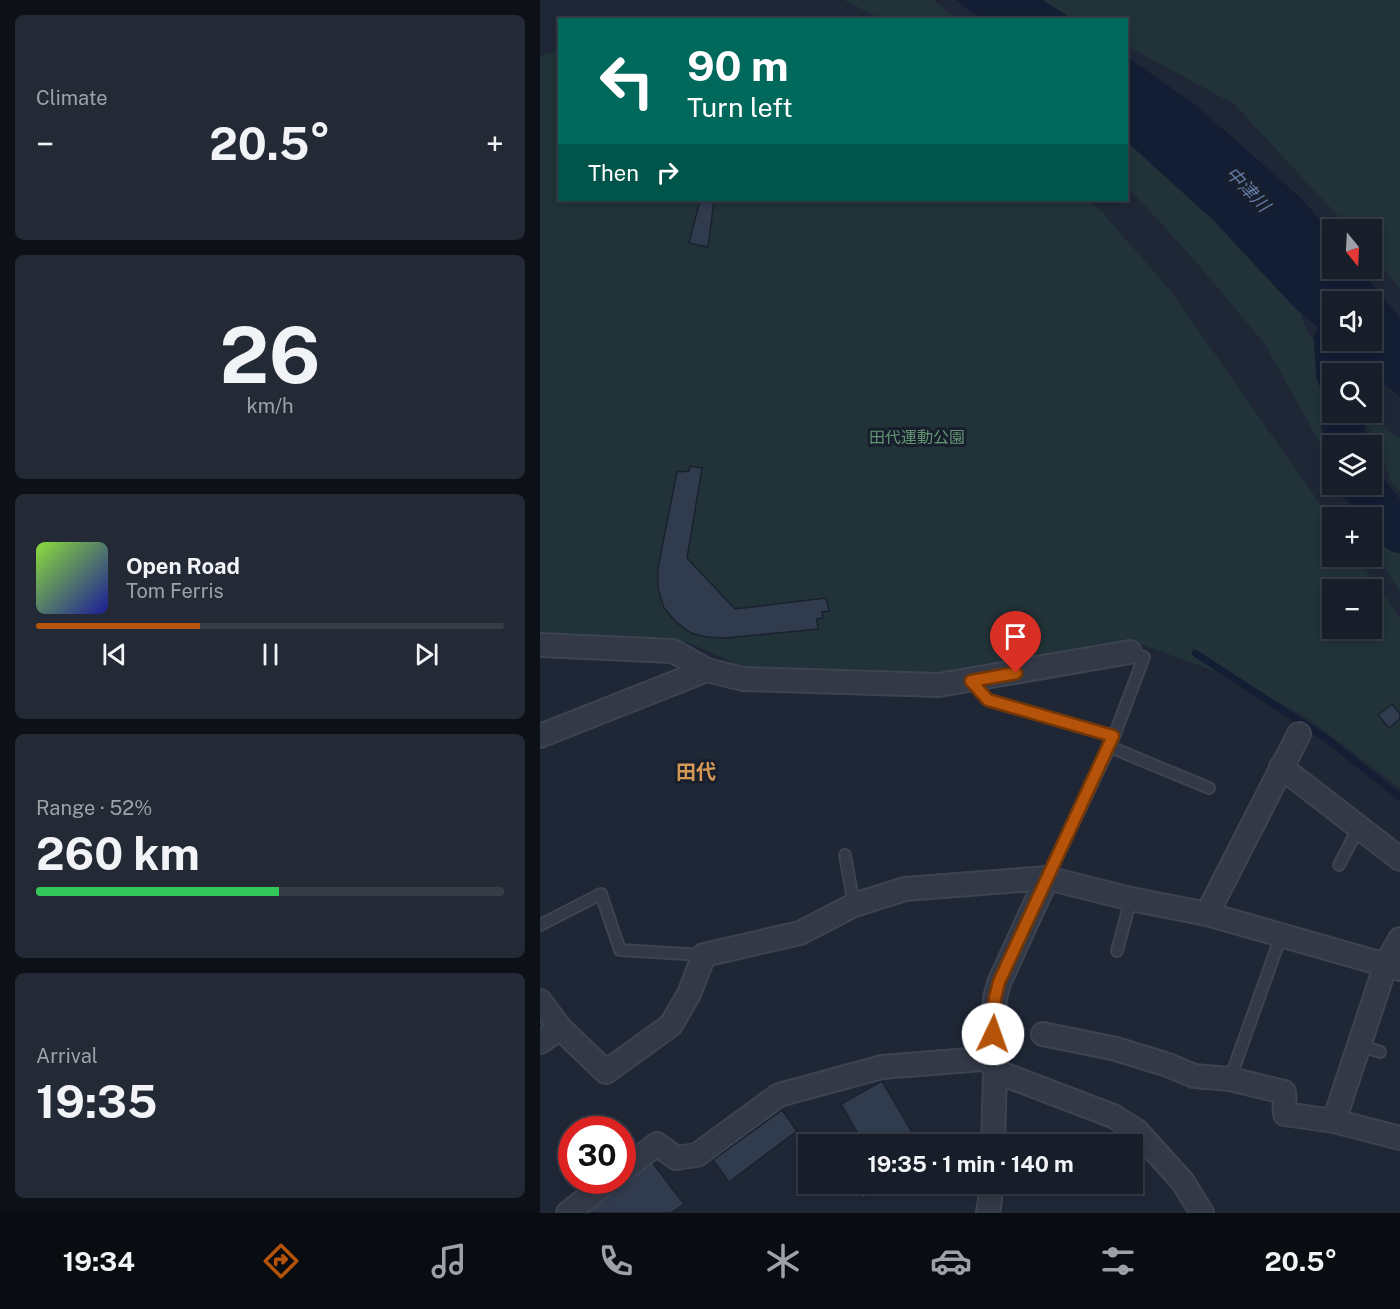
<!DOCTYPE html>
<html lang="en">
<head>
<meta charset="utf-8">
<style>
	body { margin:0; font-family:"Public Sans","Noto Sans JP",sans-serif; background:#242a35; color:#f1f3f6; height:100vh; display:flex; flex-direction:column; font-size:22px; white-space:nowrap }
	* { box-sizing:border-box; margin:0 }
	p { font-size:20px; color:#9ea2a8 }
	.icon { flex:none; width:33px; height:33px; fill:none; stroke:currentColor; stroke-width:2; stroke-linecap:round; stroke-linejoin:round }
	.map { position:relative; flex:1; overflow:hidden }
	.side { display:flex; flex-direction:column; gap:15px; padding:15px; background:#0d1017; width:540px }
	.side>* { flex:none }
	.guide { position:absolute; left:18px; top:18px; width:570px; height:183px; border-radius:0px; box-shadow:0 3px 9px #0003,0 0 0 2px #363b46; background:#00695c; color:#fff; overflow:hidden }
	.needle { width:39px; rotate:162deg }
	.tools { position:absolute; left:782px; top:219px; display:grid; gap:12px }
	.tools a { display:grid; place-items:center; width:60px; height:60px; border-radius:0px; background:#171d29; box-shadow:0 3px 9px #0003,0 0 0 2px #363b46; font-size:30px }
	.speed { position:absolute; left:18px; top:1116px; display:flex; gap:12px; font-size:30px; font-weight:700; text-align:center }
	.speed>* { display:grid; place-content:center; width:78px; height:78px; border-radius:50%; background:#171d29; box-shadow:0 3px 9px #0003,0 0 0 2px #363b46; line-height:1 }
	.speed .limit { border:9px solid #d22; background:#fff; color:#111 }
	.pin { position:absolute; display:grid; place-items:center; width:51px; height:51px; color:#fff; margin:-62px -26px; border-radius:50% 50% 50% 0; rotate:-45deg; box-shadow:0 0 6px #0007 }
	.pin .icon { rotate:45deg }
	.me { position:absolute; width:66px; margin:-33px; rotate:3deg; stroke-linejoin:round; filter:drop-shadow(0 0 4px #0008) }
	.turn { display:flex; align-items:center; gap:21px; height:126px; padding:0 30px; font-size:27px }
	.turn .icon { width:78px; height:78px; stroke-width:2.5 }
	.turn b { display:block; font-size:42px; line-height:51px }
	.then { display:flex; align-items:center; height:57px; padding:0 30px; background:#0003; gap:12px; font-size:22px }
	.big { font-size:45px; font-weight:700; line-height:1.1 }
	.side .widget { flex:1; display:flex; flex-direction:column; justify-content:center; gap:9px; min-width:0; padding:0 21px; border-radius:9px; background:#242a35 }
	.side .dial { align-items:center; gap:0 }
	.dial b { font-size:78px; line-height:1 }
	.song { display:flex; align-items:center; gap:18px }
	.cover { width:72px; height:72px; border-radius:9px; background:linear-gradient(135deg,hsl(90 70% 55%),hsl(240 70% 35%)) }
	.played { height:6px; border-radius:3px; background:linear-gradient(90deg,#b45309 35%,#363b46 35%) }
	.keys { display:flex; justify-content:space-around; direction:ltr }
	.heat { display:flex; justify-content:space-between; align-items:center; font-size:33px; direction:ltr }
	.charge { height:9px; border-radius:4px; background:linear-gradient(90deg,#34c759 52%,#363b46 0) }
	.trip { position:absolute; left:258px; top:1134px; width:345px; height:60px; border-radius:0px; background:#171d29; box-shadow:0 3px 9px #0003,0 0 0 2px #363b46; font-weight:700; line-height:60px; text-align:center }
	.tabs { display:flex; height:96px; justify-content:space-around; align-items:center; background:#090c10; color:#9ea2a8 }
	.tabs .icon { width:42px; height:42px }
	.tabs .active { color:#b45309 }
	.tabs b { font-size:27px; color:#f1f3f6 }
	main { display:flex; flex:1; min-height:0 }
	.map>svg:first-child { display:block }
	.green { fill:#213338; fill-rule:evenodd }
	.water { fill:#131e34 }
	.lines { fill:none; stroke-linecap:round; stroke-linejoin:round }
	.stream { stroke:#131e34; stroke-width:7 }
	.river { stroke:#131e34; stroke-width:42 }
	.building { fill:#313b4e; stroke:#1a212e; stroke-width:1.5 }
	.lane-casing { stroke:#3c4351; stroke-width:14 }
	.street-casing { stroke:#3c4351; stroke-width:26 }
	.lane { stroke:#333947; stroke-width:10 }
	.street { stroke:#333947; stroke-width:22 }
	.route-casing { stroke:#753606; stroke-width:15 }
	.route { stroke:#b45309; stroke-width:10 }
	.labels { text-anchor:middle; dominant-baseline:central; stroke-width:6; stroke-linejoin:round; paint-order:stroke }
	.park-label { font-size:16px; fill:#649573; stroke:#181f2c }
	.water-label { font-size:18px; font-style:italic; fill:#647aa5; stroke:#181f2c }
	.quarter-label { font-size:20px; font-weight:bold; fill:#d59957; stroke:#181f2c }
</style>
</head>
<body>
<main>
<section class="side">
<div class="widget"><p>Climate</p>
<div class="heat"><a>−</a><b class="big">20.5°</b><a>+</a></div>
</div>
<div class="widget dial"><b>26</b><p>km/h</p></div>
<div class="widget">
<div class="song"><i class="cover"></i><div><b>Open Road</b><p>Tom Ferris</p></div></div>
<div class="played"></div>
<div class="keys"><svg class="icon" aria-label="previous" viewBox="0 0 24 24"><path d="M18 5L8 12l10 7zM5 5v14"/></svg><svg class="icon" aria-label="pause" viewBox="0 0 24 24"><path d="M8 5v14M16 5v14"/></svg><svg class="icon" aria-label="next" viewBox="0 0 24 24"><path d="M6 5l10 7-10 7zM19 5v14"/></svg></div>
</div>
<div class="widget"><p>Range · 52%</p><b class="big">260 km</b><div class="charge"></div></div>
<div class="widget"><p>Arrival</p><b class="big">19:35</b></div>
</section>
<div class="map">
<svg width="860" height="1213" viewBox="0 0 860 1213">
	<rect width="100%" height="100%" fill="#1f2737"/>
	<g class="green">
		<path d="M 304,0 L 394,0 L 416,19 L 342,19 Z"/>
		<path d="M 502,0 L 860,0 L 860,288 L 831,254 L 831,230 L 810,229 L 694,104 L 587,46 L 586,20 L 533,19 Z"/>
		<path d="M 19,50 L 20,200 L 547,200 L 561,211 L 630,290 L 792,521 L 792,556 L 817,557 L 860,618 L 860,788 L 766,717 L 688,676 L 589,640 L 397,675 L 213,671 L 147,642 L 0,635 L 0,56 ZM 792,590 L 831,590 L 831,628 L 792,628 Z"/>
		<path d="M 587,139 L 753,286 L 766,330 L 787,358 L 783,378 L 781,445 L 725,344 L 656,262 L 587,186 Z"/>
		<path d="M 818,413 L 824,413 L 860,439 L 860,492 L 850,480 L 836,439 Z"/>
		<path d="M 822,502 L 860,543 L 860,591 L 831,546 L 831,518 L 812,517 Z"/>
	</g>
	<g class="water">
		<path d="M 416,0 L 503,0 L 531,19 L 441,19 Z"/>
		<path d="M 587,57 L 657,106 L 763,200 L 792,235 L 792,268 L 819,269 L 860,318 L 860,397 L 793,341 L 831,340 L 831,302 L 792,302 L 792,339 L 755,308 L 673,220 L 587,142 Z"/>
	</g>
	<g class="lines">
		<path class="stream" d="M 655,653 L 784,737 L 860,797"/>
		<g class="river">
			<path d="M 795,340 L 797,374"/>
			<path d="M 801,412 L 806,446"/>
			<path d="M 820,484 L 860,532"/>
		</g>
	</g>
	<g class="building">
		<path d="M 160,200 L 174,201 L 168,247 L 149,243 Z"/>
		<path d="M 150,466 L 162,468 L 147,558 L 195,609 L 286,598 L 289,611 L 282,612 L 283,618 L 277,619 L 278,629 L 185,638 L 166,637 L 151,633 L 136,622 L 124,608 L 118,588 L 118,568 L 137,472 L 149,471 Z"/>
		<path d="M 852,704 L 860,714 L 860,719 L 849,728 L 838,715 Z"/>
		<path d="M 342,1081 L 379,1144 L 324,1144 L 301,1104 Z"/>
		<path d="M 242,1110 L 257,1131 L 189,1182 L 173,1160 Z"/>
		<path d="M 112,1162 L 144,1204 L 131,1213 L 46,1213 Z"/>
		<path d="M 313,1184 L 350,1184 L 322,1199 Z"/>
	</g>
	<g class="lines">
		<defs>
			<g id="lane">
				<path d="M 431,681 L 448,700 L 573,736"/>
				<path d="M 570,747 L 669,788"/>
				<path d="M 305,855 L 314,905"/>
				<path d="M 799,865 L 819,827"/>
				<path d="M 507,878 L 570,747 L 604,657 L 590,652"/>
				<path d="M 0,925 L 61,894 L 80,950 L 164,955"/>
				<path d="M 577,951 L 591,899"/>
				<path d="M 819,1045 L 840,1052"/>
				<path d="M 690,1079 L 741,936"/>
			</g>
			<g id="street">
				<path d="M 0,645 L 133,651 L 167,670 L 203,679 L 399,685 L 590,652"/>
				<path d="M 0,736 L 167,670"/>
				<path d="M 741,767 L 860,859"/>
				<path d="M 667,914 L 759,734"/>
				<path d="M 0,1001 L 20,1028 L 0,1042"/>
				<path d="M 20,1028 L 66,1072 L 131,1025 L 149,994 L 164,955 L 260,933 L 314,905 L 365,889 L 507,878 L 591,899 L 667,914 L 860,969"/>
				<path d="M 503,1034 L 576,1049 L 628,1065 L 654,1076 L 690,1079 L 744,1092 L 745,1114 L 794,1121 L 860,1138"/>
				<path d="M 455,1071 L 573,1116 L 597,1131 L 643,1182 L 662,1213"/>
				<path d="M 794,1121 L 846,964 L 860,939"/>
				<path d="M 453,1144 L 455,1071 L 451,1062 L 455,998 L 459,983 L 507,878"/>
				<path d="M 82,1171 L 117,1144 L 136,1158 L 157,1155 L 239,1095 L 342,1067 L 442,1059 L 451,1062"/>
				<path d="M 28,1213 L 70,1180"/>
				<path d="M 448,1213 L 452,1184"/>
			</g>
		</defs>
		<use href="#lane" class="lane-casing"/>
		<use href="#street" class="street-casing"/>
		<use href="#lane" class="lane"/>
		<use href="#street" class="street"/>
	</g>
	<g class="lines">
		<defs>
			<path id="route" d="M 453,1034 L 455,998 L 459,982 L 573,736 L 448,700 L 431,681 L 476,673"/>
		</defs>
		<use href="#route" class="route-casing"/>
		<use href="#route" class="route"/>
	</g>
	<g class="labels">
		<g class="park-label">
			<text x="377" y="437">田代運動公園</text>
		</g>
		<g class="water-label">
			<text transform="translate(708 189) rotate(46)">中津川</text>
		</g>
		<g class="quarter-label">
			<text x="156" y="772">田代</text>
		</g>
	</g>
</svg>
<div class="tools">
<a><svg class="needle" viewBox="-14 -14 28 28"><path d="M0-13l5 13h-10z" fill="#e53935"/><path d="M0 13l5-13h-10z" fill="#9ea2a8"/></svg></a>
<a><svg class="icon" aria-label="sound" viewBox="0 0 24 24"><path d="M4 9h4l5-4v14l-5-4H4zM17 9q2 3 0 6"/></svg></a>
<a><svg class="icon" aria-label="search" viewBox="0 0 24 24"><circle cx="10" cy="10" r="6"/><path d="M15 15l6 6"/></svg></a>
<a><svg class="icon" aria-label="layers" viewBox="0 0 24 24"><path d="M12 4l9 5-9 5-9-5zM3 14l9 5 9-5"/></svg></a>
<a>+</a>
<a>−</a>
</div>
<div class="speed"><div class="limit">30</div></div>
<div class="pin" style="left:476px;top:673px;background:#d93025"><svg class="icon" aria-label="arrive" viewBox="0 0 24 24"><path d="M6 21V4h12l-3 4 3 4H6"/></svg></div>
<svg class="me" style="left:453px;top:1034px" viewBox="-20 -20 40 40"><circle r="19" fill="#fff"/><path d="M0-13L10 11 0 6-10 11z" fill="#b45309"/></svg>
<div class="trip">19:35 · 1 min · 140 m</div>
<div class="guide">
<div class="turn"><svg class="icon" aria-label="left" viewBox="0 0 24 24"><path d="M17 20v-9H6M10 6l-5 5 5 5"/></svg><div><b>90 m</b>Turn left</div></div>
<div class="then">Then<svg class="icon" aria-label="right" viewBox="0 0 24 24"><path d="M7 20v-9h11M14 6l5 5-5 5"/></svg></div>
</div>
</div>
</main>
<nav class="tabs">
<b>19:34</b>
<svg class="icon active" aria-label="directions" viewBox="0 0 24 24"><path d="M12 3l9 9-9 9-9-9zM9 14v-3h6M13 9l2 2-2 2"/></svg>
<svg class="icon" aria-label="music" viewBox="0 0 24 24"><path d="M9 18V5l10-2v13"/><circle cx="6" cy="18" r="3"/><circle cx="16" cy="16" r="3"/></svg>
<svg class="icon" aria-label="phone" viewBox="0 0 24 24"><path d="M5 4h4l2 5-3 2q2 4 5 5l2-3 5 2v4C11 20 4 13 5 4z"/></svg>
<svg class="icon" aria-label="climate" viewBox="0 0 24 24"><path d="M12 3v18M4 7l16 10M4 17L20 7"/></svg>
<svg class="icon" aria-label="car" viewBox="0 0 24 24"><path d="M5 17H2v-5l4-1 3-4h7l3 4 3 1v5h-3M9 17h6M6 11h13"/><circle cx="7" cy="17" r="2"/><circle cx="17" cy="17" r="2"/></svg>
<svg class="icon" aria-label="filters" viewBox="0 0 24 24"><path d="M4 7h16M4 17h16"/><circle cx="9" cy="7" r="2"/><circle cx="15" cy="17" r="2"/></svg>
<b>20.5°</b>
</nav>
</body>
</html>
